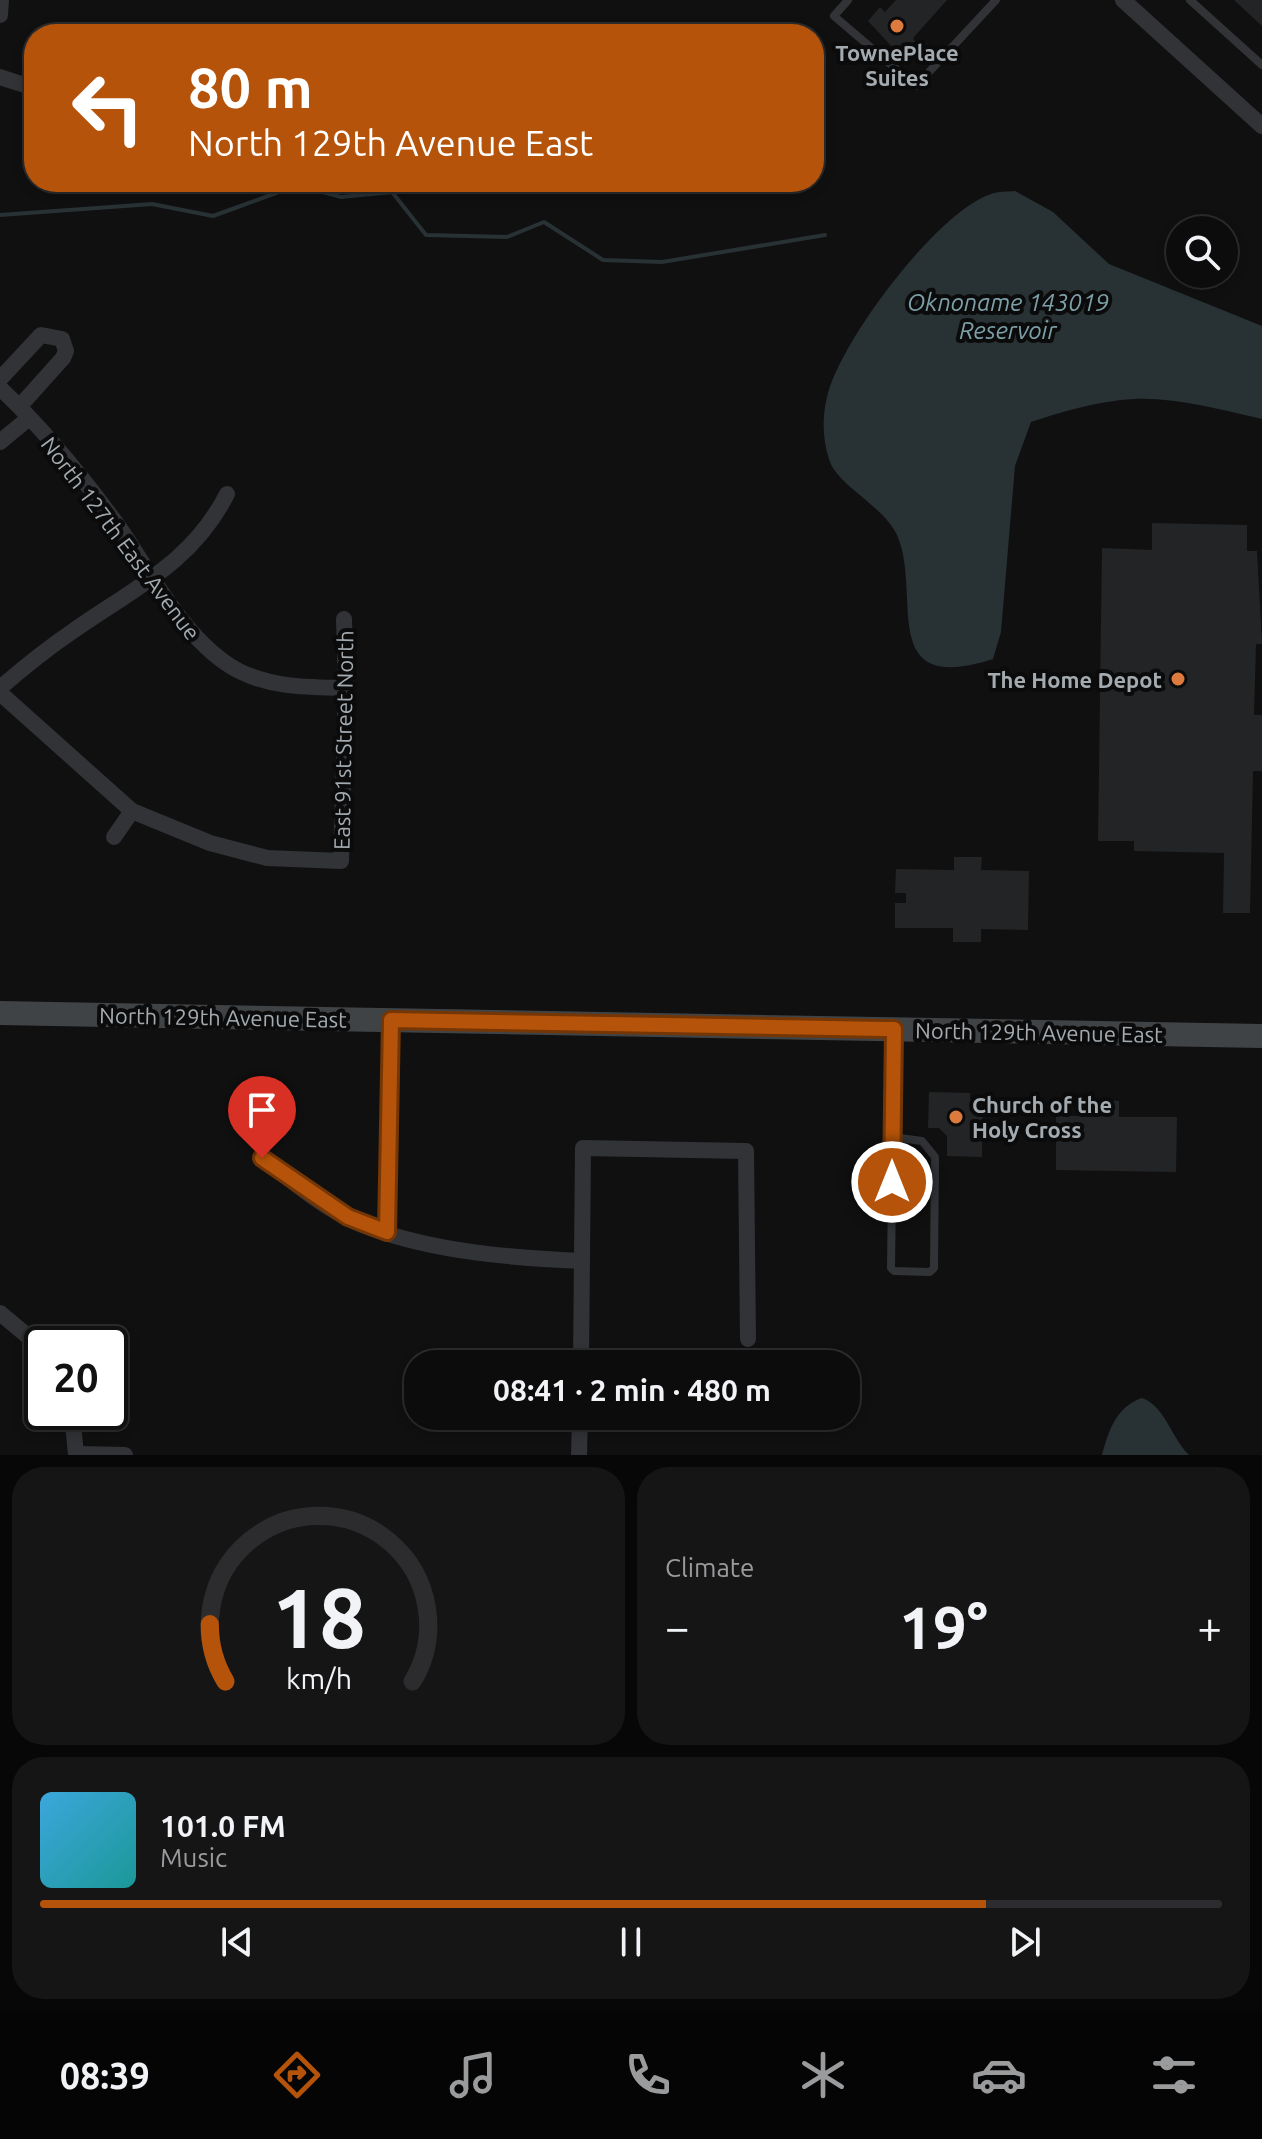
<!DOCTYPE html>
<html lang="en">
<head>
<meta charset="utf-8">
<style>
	body { margin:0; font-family:Ubuntu,sans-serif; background:#151516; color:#f1f3f6; height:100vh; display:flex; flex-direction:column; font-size:30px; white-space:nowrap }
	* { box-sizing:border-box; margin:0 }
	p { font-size:26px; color:#9a9b9d }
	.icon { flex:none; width:44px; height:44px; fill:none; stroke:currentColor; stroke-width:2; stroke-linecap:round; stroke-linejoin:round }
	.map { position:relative; height:1455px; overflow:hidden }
	.side { display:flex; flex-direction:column; gap:12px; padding:12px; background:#070707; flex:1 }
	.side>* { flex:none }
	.top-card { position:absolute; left:24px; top:24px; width:800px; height:168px; border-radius:32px; box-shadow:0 4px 12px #0003,0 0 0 2px #2c2c2e; background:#b45309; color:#fff; overflow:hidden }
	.fabs { position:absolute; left:1166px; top:216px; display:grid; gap:16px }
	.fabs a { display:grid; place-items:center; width:72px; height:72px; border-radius:50%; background:#0c0c0d; box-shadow:0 4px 12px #0003,0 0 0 2px #2c2c2e; font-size:40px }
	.speed { position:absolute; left:24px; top:1326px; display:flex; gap:16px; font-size:40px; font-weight:700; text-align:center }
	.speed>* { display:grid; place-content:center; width:104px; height:104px; border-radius:50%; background:#0c0c0d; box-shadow:0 4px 12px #0003,0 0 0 2px #2c2c2e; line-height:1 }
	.speed .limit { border:4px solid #111; border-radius:12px; background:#fff; color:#111 }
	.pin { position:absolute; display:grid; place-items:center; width:68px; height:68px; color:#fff; margin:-82px -34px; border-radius:50% 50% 50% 0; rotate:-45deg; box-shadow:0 0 8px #0007 }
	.pin .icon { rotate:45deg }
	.me { position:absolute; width:88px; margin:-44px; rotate:0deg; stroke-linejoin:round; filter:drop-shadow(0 0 6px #0008) }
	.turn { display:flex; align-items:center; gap:28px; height:168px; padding:0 32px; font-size:36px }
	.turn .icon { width:104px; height:104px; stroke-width:2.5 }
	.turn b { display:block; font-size:56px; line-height:68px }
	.big { font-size:60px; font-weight:700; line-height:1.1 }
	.side .tile { flex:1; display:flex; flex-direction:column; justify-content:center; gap:12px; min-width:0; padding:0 28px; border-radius:32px; background:#151516 }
	.side .dial { align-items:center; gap:0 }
	.dial svg { height:208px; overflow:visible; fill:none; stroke:#2c2c2e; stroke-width:7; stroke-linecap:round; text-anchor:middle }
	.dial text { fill:#f1f3f6; stroke:none }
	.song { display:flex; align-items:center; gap:24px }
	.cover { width:96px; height:96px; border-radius:12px; background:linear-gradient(135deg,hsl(200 70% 55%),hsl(180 70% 35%)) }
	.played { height:8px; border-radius:4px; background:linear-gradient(90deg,#b45309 80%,#2c2c2e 80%) }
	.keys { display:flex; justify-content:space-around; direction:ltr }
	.heat { display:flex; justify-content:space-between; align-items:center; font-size:44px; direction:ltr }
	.side .tiles { flex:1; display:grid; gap:12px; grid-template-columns:1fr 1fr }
	.tile:last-child { grid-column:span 2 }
	.trip { position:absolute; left:404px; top:1350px; width:456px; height:80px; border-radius:32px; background:#0c0c0d; box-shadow:0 4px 12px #0003,0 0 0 2px #2c2c2e; font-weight:700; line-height:80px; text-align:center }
	.dock { display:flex; height:128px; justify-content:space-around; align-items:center; background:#050505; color:#9a9b9d }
	.dock .icon { width:56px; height:56px }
	.dock .active { color:#b45309 }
	.dock b { font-size:36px; color:#f1f3f6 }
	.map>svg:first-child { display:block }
	.water { fill:#283133 }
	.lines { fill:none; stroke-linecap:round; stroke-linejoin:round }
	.stream { stroke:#283133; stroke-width:4 }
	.building { fill:#232425 }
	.lane { stroke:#313336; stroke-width:8 }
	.street { stroke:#313336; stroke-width:16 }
	.secondary { stroke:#404345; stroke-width:24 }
	.route-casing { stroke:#753606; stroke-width:20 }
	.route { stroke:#b45309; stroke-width:14 }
	.poi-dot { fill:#dc7b3d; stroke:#0b0b0c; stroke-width:3 }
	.labels { text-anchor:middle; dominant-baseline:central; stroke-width:8; stroke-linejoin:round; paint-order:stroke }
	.poi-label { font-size:22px; font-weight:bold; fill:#a3abb0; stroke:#0b0b0c }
	.street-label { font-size:22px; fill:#a3abb0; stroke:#0b0b0c }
	.water-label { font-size:24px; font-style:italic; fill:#7da0a8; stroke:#0b0b0c }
</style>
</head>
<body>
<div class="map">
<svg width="1262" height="1455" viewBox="0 0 1262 1455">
	<rect width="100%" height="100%" fill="#101011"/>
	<g class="water">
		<path d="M 1015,191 L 1053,212 L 1109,264 L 1262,326 L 1262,419 C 1222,410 1175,397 1134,399 C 1098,401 1064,411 1031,422 L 1015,466 L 1001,632 L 993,659 C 875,697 923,594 897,535 C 883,505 836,485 829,459 C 822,437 822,415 828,393 C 843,338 937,212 991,194 C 998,191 1008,192 1015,191 Z"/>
		<path d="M 1142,1398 C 1165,1406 1171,1437 1189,1455 L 1102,1455 C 1109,1430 1116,1407 1142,1398 Z"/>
	</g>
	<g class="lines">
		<path class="stream" d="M 0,215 L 152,204 L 213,216 L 298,185 L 341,197 L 392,192 L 426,235 L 507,237 L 544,222 L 603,260 L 662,262 L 825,235"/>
	</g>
	<g class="building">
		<path d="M 896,0 L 947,0 L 913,38 L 915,41 L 906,52 L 899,46 L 895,50 L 868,21 L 880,7 L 885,12 Z"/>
		<path d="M 1234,0 L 1262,0 L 1262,26 Z"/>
		<path d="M 1152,523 L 1247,525 L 1247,551 L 1257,551 L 1262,644 L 1256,644 L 1254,715 L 1262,715 L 1262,771 L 1253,771 L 1250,913 L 1223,913 L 1224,853 L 1134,851 L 1134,841 L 1098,841 L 1102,548 L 1152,550 Z"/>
		<path d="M 954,857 L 982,857 L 981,870 L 1029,871 L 1028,930 L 981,929 L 981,942 L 953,942 L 953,928 L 895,928 L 895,903 L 906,903 L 906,893 L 895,893 L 896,869 L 954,870 Z"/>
		<path d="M 929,1092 L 970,1093 L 970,1099 L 977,1106 L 983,1106 L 982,1157 L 947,1156 L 947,1136 L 939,1128 L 928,1128 Z"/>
		<path d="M 1102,1100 L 1119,1101 L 1119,1117 L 1177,1117 L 1176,1172 L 1056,1170 L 1056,1116 L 1101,1116 Z"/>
	</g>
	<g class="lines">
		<g class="lane">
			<path d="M 848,0 L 834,16 L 916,86 L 996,0"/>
			<path d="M 1190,0 L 1262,65"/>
			<path d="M 892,1137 L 922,1141 L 935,1157 L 934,1268 L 930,1272 L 894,1271 L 891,1268 L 894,1034"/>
			<path d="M 892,1182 L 935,1183"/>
		</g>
		<g class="street">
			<path d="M 1123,0 L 1262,126"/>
			<path d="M 0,15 L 1,0"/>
			<path d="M 0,77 L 34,88"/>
			<path d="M 0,379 L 41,335 L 62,339 L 66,351 L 63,358 L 20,406"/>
			<path d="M 0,388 C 43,428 84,479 119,527 C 151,574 187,644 239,671 C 273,688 309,687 346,688"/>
			<path d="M 0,442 L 29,418"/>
			<path d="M 0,688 C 23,668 48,648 73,631 C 134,588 192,563 227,494"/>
			<path d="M 0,693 L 132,811 L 210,843 L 267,858 L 341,861 L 346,688 L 344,619"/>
			<path d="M 114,837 L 132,811"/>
			<path d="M 262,1158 C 295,1183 331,1215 370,1228 C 437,1252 512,1258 582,1261"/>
			<path d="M 387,1232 L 391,1020"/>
			<path d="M 0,1313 L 42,1348"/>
			<path d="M 581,1364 L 583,1148 L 746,1151 L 748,1339"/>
			<path d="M 72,1412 L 76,1455"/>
			<path d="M 76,1454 L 125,1455"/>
			<path d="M 579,1455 L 580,1416"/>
		</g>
		<path class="secondary" d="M 0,1013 L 1262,1036"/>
	</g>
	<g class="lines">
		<defs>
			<path id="route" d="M 262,1158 L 348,1217 L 387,1232 L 391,1020 L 884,1029 L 894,1029 L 892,1182"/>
		</defs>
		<use href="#route" class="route-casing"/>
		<use href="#route" class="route"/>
	</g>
	<g class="poi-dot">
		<circle cx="897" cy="26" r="8"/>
		<circle cx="1178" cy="679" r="8"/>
		<circle cx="956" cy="1117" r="8"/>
	</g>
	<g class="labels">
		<g class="poi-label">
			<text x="897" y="52">TownePlace<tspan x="897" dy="25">Suites</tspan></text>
			<text x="1162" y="679" text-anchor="end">The Home Depot</text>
			<text x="972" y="1104" text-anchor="start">Church of the<tspan x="972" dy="25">Holy Cross</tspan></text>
		</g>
		<g class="street-label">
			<text transform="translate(121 538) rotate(53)">North 127th East Avenue</text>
			<text transform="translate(343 740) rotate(-89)">East 91st Street North</text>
			<text transform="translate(223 1017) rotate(1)">North 129th Avenue East</text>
			<text transform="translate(1039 1032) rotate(1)">North 129th Avenue East</text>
		</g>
		<g class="water-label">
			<text x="1008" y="302">Oknoname 143019<tspan x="1008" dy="28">Reservoir</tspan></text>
		</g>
	</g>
</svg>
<div class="fabs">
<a><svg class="icon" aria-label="search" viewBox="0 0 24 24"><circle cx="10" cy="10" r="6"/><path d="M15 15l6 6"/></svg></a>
</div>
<div class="speed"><div class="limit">20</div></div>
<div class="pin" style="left:262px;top:1158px;background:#d93025"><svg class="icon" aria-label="arrive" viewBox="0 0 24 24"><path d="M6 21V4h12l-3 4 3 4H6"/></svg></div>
<svg class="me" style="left:892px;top:1182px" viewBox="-20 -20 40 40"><circle r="17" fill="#b45309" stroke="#fff" stroke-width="3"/><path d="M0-11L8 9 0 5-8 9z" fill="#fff"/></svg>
<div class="trip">08:41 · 2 min · 480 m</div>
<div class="top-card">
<div class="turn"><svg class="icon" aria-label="left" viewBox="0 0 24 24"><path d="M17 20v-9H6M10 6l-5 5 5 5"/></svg><div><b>80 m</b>North 129th Avenue East</div></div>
</div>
</div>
<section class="side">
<div class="tiles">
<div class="tile dial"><svg viewBox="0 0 100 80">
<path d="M14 69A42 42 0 1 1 86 69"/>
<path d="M14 69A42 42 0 0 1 8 47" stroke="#b45309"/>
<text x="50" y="56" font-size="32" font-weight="700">18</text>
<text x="50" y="72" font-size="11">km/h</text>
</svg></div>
<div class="tile"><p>Climate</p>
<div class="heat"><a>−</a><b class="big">19°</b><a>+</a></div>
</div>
<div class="tile">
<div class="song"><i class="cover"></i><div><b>101.0 FM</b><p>Music</p></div></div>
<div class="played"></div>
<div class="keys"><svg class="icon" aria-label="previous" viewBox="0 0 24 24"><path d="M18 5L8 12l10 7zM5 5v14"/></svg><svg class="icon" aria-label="pause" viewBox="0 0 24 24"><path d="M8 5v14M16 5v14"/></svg><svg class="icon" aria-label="next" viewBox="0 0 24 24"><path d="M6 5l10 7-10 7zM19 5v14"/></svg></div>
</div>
</div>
</section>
<nav class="dock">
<b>08:39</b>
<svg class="icon active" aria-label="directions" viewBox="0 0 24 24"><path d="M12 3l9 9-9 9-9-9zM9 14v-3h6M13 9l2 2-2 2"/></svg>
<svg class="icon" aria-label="music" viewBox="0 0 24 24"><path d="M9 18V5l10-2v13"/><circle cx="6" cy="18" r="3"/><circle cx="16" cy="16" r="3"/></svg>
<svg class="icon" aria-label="phone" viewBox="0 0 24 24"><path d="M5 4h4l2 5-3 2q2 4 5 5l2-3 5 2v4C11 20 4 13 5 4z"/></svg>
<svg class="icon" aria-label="climate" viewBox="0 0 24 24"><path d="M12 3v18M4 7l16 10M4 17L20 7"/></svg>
<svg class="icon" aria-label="car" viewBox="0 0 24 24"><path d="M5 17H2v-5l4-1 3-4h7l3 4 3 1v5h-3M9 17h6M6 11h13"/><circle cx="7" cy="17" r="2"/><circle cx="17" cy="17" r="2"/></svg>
<svg class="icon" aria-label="filters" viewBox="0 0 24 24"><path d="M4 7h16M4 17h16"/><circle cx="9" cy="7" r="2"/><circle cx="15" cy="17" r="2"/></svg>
</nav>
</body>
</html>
